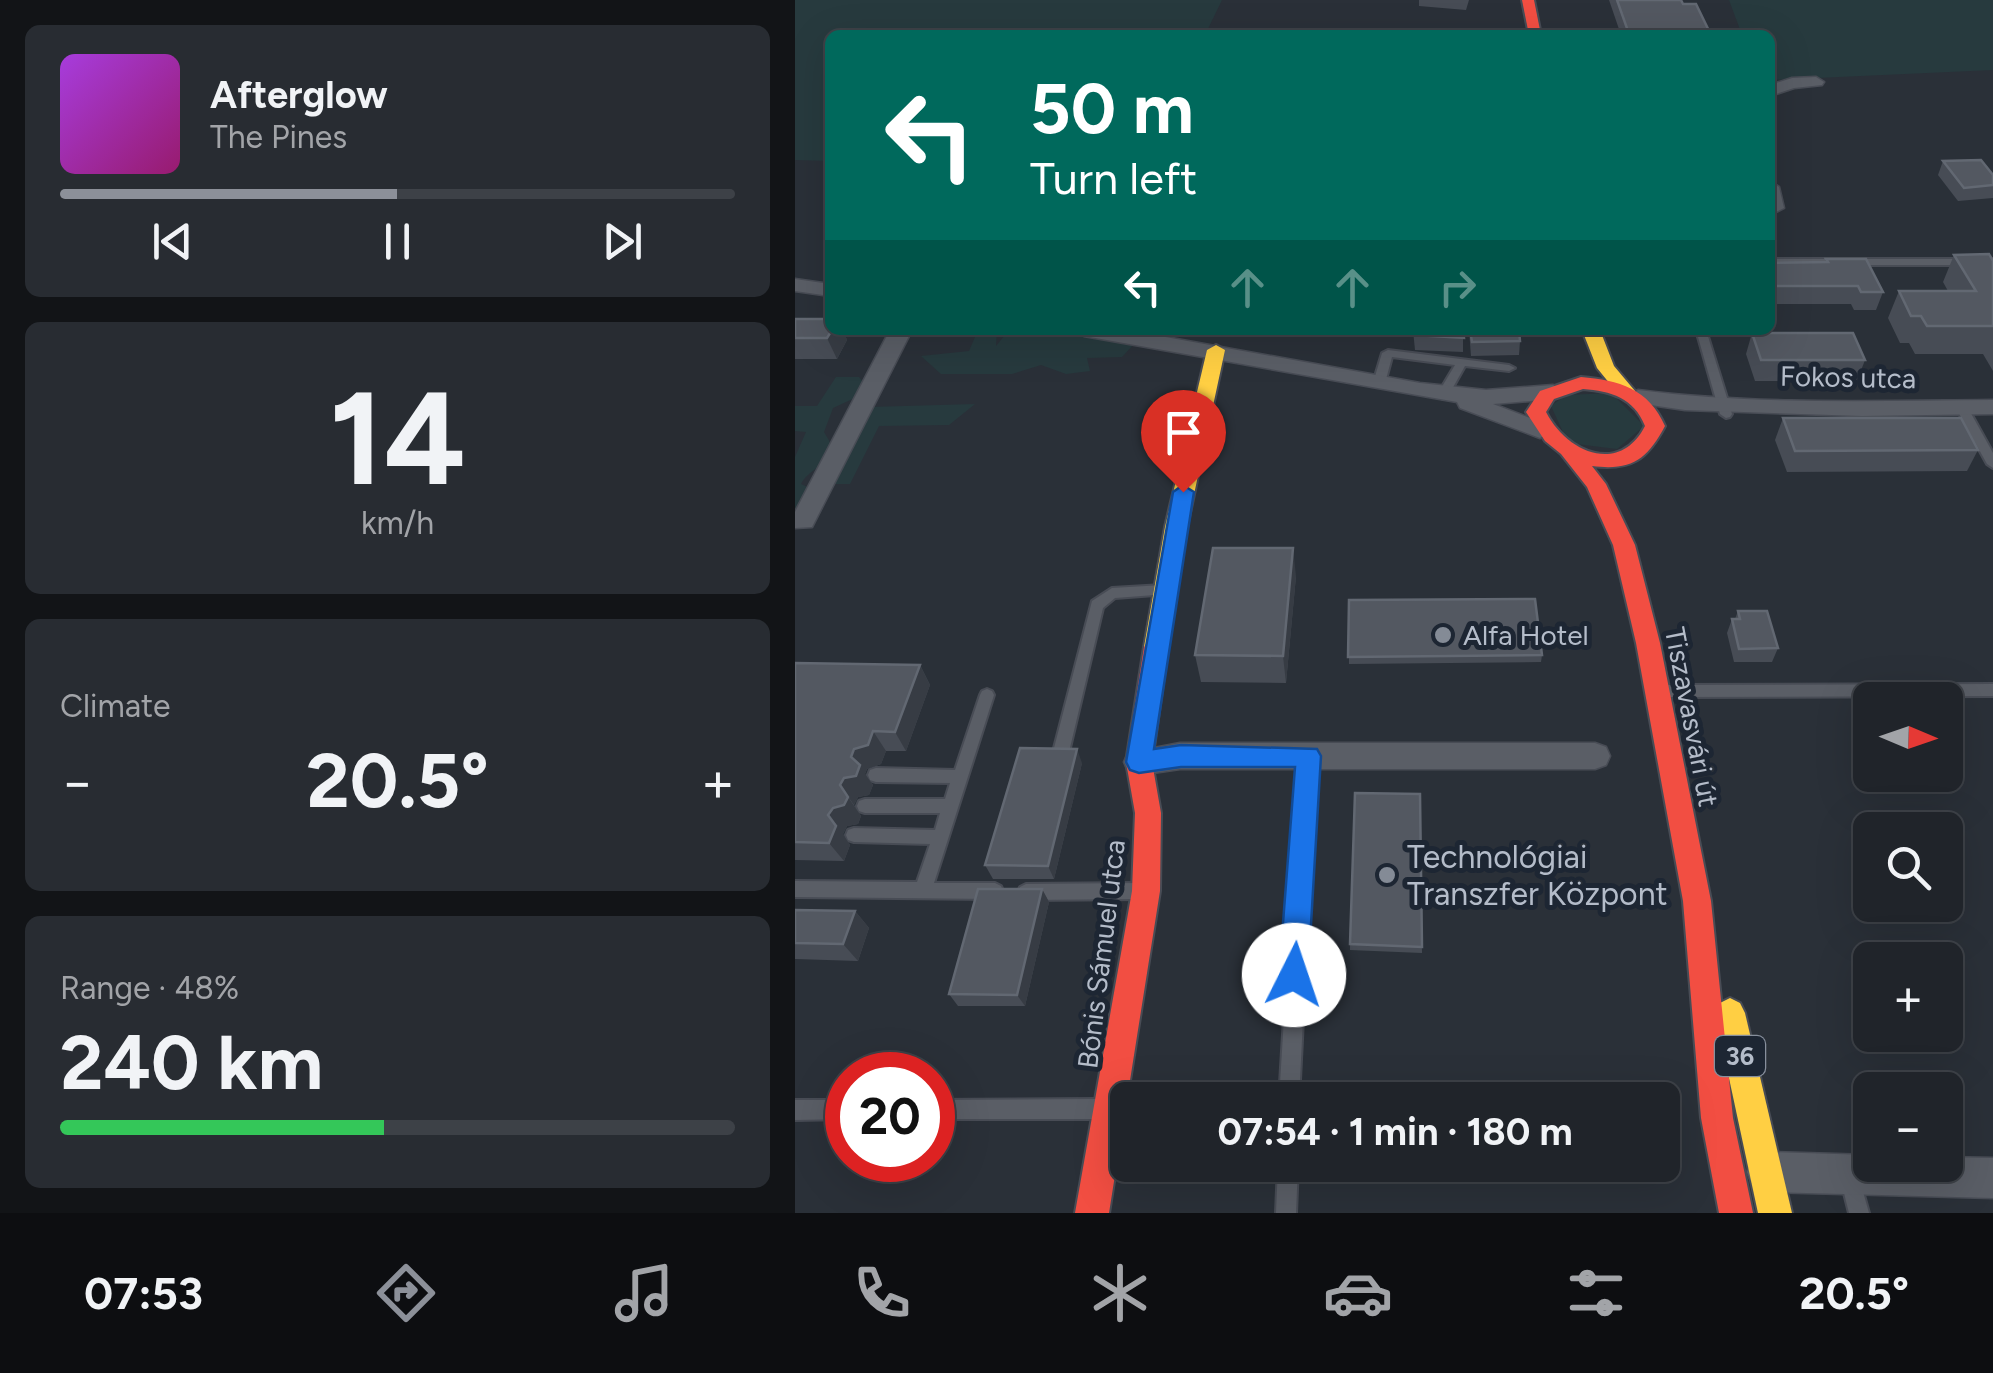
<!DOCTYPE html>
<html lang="en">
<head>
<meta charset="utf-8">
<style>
	body { margin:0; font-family:Figtree,sans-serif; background:#282c32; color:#f1f3f6; height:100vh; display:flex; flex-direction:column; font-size:38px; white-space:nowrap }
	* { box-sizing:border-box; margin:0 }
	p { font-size:32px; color:#a2a4a8 }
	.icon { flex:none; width:55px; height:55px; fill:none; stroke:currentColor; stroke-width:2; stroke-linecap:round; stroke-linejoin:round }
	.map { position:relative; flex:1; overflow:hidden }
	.side { display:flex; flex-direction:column; gap:25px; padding:25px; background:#121417; width:795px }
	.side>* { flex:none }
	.banner { position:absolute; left:30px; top:30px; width:950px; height:305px; border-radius:15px; box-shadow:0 10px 40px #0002,0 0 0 2px #3d4147; background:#00695c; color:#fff; overflow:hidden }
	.needle { width:65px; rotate:92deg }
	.controls { position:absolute; left:1058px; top:682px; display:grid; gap:20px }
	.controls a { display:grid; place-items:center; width:110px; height:110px; border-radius:15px; background:#20242a; box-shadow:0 10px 40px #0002,0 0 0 2px #3d4147; font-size:50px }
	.speed { position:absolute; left:30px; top:1052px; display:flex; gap:20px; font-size:50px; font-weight:700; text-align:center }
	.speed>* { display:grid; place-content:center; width:130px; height:130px; border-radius:50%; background:#20242a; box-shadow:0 10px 40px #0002,0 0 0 2px #3d4147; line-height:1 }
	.speed .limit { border:15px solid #d22; background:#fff; color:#111 }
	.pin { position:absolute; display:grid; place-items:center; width:85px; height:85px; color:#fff; margin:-102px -42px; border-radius:50% 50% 50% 0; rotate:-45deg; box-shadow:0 0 10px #0007 }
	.pin .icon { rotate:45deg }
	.me { position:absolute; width:110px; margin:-55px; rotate:4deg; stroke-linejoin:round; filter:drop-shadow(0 0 8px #0008) }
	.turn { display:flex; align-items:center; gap:35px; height:210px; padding:0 40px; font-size:45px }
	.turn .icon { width:130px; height:130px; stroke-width:2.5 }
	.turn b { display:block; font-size:70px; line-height:85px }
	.lanes { display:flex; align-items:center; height:95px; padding:0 40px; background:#0003; justify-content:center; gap:50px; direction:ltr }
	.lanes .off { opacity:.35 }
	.big { font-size:75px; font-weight:700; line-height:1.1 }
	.side .card { flex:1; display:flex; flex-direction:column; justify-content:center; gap:15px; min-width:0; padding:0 35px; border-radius:15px; background:#282c32 }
	.side .dial { align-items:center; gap:0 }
	.dial b { font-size:130px; line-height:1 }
	.song { display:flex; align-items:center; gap:30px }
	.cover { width:120px; height:120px; border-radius:15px; background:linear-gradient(135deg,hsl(280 70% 55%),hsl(320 70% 35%)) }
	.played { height:10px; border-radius:5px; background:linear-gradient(90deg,#8c9099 50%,#3d4147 50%) }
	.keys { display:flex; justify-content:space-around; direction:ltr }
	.heat { display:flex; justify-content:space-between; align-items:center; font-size:55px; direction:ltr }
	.charge { height:15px; border-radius:8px; background:linear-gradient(90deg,#34c759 48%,#3d4147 0) }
	.trip { position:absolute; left:315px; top:1082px; width:570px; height:100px; border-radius:15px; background:#20242a; box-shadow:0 10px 40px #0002,0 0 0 2px #3d4147; font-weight:700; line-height:100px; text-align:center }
	.dock { display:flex; height:160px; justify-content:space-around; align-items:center; background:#0d0e11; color:#a2a4a8 }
	.dock .icon { width:70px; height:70px }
	.dock .selected { color:#8c9099 }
	.dock b { font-size:45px; color:#f1f3f6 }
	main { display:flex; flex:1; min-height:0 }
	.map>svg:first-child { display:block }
	.green { fill:#273a3e }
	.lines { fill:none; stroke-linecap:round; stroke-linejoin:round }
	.lane-casing { stroke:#484c55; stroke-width:4 }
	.street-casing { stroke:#484c55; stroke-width:3 }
	.slow-casing { stroke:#484c55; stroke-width:4 }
	.jam-casing { stroke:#484c55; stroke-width:4 }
	.lane { fill:#5a5e66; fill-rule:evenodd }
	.street { fill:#5a5e66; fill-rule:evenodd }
	.slow { fill:#ffcf43; fill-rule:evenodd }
	.jam { fill:#f24e42; fill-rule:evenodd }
	.wall { fill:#474c55 }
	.shaded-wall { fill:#373c44 }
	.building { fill:#535861; stroke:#626872; stroke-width:2.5 }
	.route { fill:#1a73e8; stroke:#114b97; stroke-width:2.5 }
	.poi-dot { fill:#848b96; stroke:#1d2633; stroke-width:4 }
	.labels { text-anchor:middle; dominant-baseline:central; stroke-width:10; stroke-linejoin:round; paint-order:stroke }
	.shield { fill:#1d2633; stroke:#878f9c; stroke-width:2.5 }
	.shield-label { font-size:25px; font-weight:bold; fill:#b4bcc9 }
	.street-label { font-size:28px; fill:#b4bcc9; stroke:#1d2633 }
	.poi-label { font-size:28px; fill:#b4bcc9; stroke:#1d2633; text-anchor:start }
	.near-poi-label { font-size:32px; fill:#b4bcc9; stroke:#1d2633; text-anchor:start }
</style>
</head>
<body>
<main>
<section class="side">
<div class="card">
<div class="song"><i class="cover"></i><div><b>Afterglow</b><p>The Pines</p></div></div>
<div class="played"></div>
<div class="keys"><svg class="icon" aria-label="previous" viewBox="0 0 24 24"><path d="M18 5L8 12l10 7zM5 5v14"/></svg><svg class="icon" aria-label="pause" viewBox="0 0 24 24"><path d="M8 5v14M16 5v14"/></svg><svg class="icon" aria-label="next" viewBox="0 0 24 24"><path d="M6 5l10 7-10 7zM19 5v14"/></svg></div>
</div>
<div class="card dial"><b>14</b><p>km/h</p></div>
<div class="card"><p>Climate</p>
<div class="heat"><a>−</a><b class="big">20.5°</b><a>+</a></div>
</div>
<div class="card"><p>Range · 48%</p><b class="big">240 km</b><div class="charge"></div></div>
</section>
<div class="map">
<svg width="1198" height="1213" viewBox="0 0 1198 1213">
	<rect width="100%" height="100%" fill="#2a3038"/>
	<g class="green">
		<path d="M 0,0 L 427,0 L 410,35 L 35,35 L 35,161 L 0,160 Z"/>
		<path d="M 934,0 L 1198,0 L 1198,70 L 975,80 L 975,35 L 947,35 Z"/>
		<path d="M 183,330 L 202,330 L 201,346 L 214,330 L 256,330 L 340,343 L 327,357 L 292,358 L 295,371 L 271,374 L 246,365 L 217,374 L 146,374 L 126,356 L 174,351 Z"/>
		<path d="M 41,377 L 64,377 L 75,391 L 38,408 L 29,432 L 39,449 C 30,467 13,470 6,484 L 23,492 L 0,512 L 0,457 L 11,432 L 0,431 L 0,406 L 22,406 Z"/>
		<path d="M 816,393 L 849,426 L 822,449 L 773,443 L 756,406 L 771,395 Z"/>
		<path d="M 180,404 L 154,425 L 84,426 L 55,484 L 35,484 L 74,407 Z"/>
	</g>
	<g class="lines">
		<defs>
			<g id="lane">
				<rect x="975" y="259" width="223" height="6"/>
				<path d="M 901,330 L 911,330 L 937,414 L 935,417 L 931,418 L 925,414 Z"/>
				<path d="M 593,350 L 714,365 L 720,368 L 714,371 L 670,366 L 652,398 L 648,399 L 642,395 L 660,365 L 597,357 L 590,383 L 584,387 L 580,385 L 578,383 L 587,353 Z"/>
				<path d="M 1167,404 L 1173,408 L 1198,453 L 1198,468 L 1192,464 L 1161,408 Z"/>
				<path d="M 368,585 L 375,590 L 373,594 L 320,598 L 308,608 L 274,752 L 271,757 L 266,758 L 261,757 L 258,752 L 297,601 L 317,588 Z"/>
				<path d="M 1198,684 L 1198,696 L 869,697 L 864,695 L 862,691 L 864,687 L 869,685 Z"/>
				<path d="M 192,689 L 197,691 L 199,695 L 139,883 L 200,883 L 206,886 L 208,891 L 206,896 L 200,899 L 0,897 L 0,881 L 122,882 L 135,844 L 59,842 L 53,840 L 51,835 L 53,830 L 59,828 L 140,830 L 145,813 L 70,813 L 64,811 L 62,806 L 64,801 L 70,799 L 150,799 L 155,783 L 81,782 L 75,780 L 73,775 L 75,770 L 81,768 L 160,770 L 185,695 L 187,691 Z"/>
				<path d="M 513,750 L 518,751 L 521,756 L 504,1100 L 484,1100 L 505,756 L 508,751 Z"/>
				<path d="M 345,883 L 351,886 L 353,891 L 351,896 L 345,899 L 231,900 L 225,897 L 223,892 L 225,887 L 231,884 Z"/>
				<path d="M 304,1099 L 311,1102 L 314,1109 L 311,1116 L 304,1119 L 138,1119 L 138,1100 Z"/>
				<path d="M 0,1100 L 52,1100 L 52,1119 L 0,1120 Z"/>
				<path d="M 483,1165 L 503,1165 L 501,1213 L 481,1213 Z"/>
				<path d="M 1055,1167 L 1062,1170 L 1074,1213 L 1054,1213 L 1045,1177 L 1048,1170 Z"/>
			</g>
			<g id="street">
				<path d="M 1021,77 L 1029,82 L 1027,85 L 999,88 L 975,96 L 975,85 L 997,78 Z"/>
				<path d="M 975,181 L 984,187 L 989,208 L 975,215 Z"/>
				<path d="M 0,279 L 35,284 L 35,296 L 0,291 Z"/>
				<path d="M 95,330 L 117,330 L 17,527 L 0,528 L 0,512 Z"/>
				<path d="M 278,330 L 332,330 L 625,383 L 691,390 L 758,385 L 769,392 L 758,399 L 698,404 L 753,425 L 757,430 L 745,438 L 665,408 L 662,402 L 289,336 Z"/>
				<path d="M 843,390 C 960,405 1080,401 1198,400 L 1198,414 L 1067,416 L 890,410 L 835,402 L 832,397 Z"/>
				<path d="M 385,743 L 800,743 L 811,747 L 815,756 L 811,765 L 800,769 L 385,769 L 344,775 L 333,771 L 329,762 L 333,753 Z"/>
				<path d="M 972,1152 L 1075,1155 L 1075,1165 L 1150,1165 L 1150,1157 L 1198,1158 L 1198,1198 L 972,1192 L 958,1186 L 952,1172 L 958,1158 Z"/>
			</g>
			<g id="slow">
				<path d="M 787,330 L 805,330 L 819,366 L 840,391 L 838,395 L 824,395 L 802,368 Z"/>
				<path d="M 421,345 L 430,350 L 392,527 L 373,647 L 369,653 L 353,653 L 349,647 L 370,527 L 412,350 Z"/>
				<path d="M 935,998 L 945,1003 L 950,1013 L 997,1213 L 963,1213 L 920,1013 L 925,1003 Z"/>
			</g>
			<g id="jam">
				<path d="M 727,0 L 739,0 L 746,35 L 734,35 Z"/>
				<path d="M 786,377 C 824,380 854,389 870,426 C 852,460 836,471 797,466 L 811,484 L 840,545 L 865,643 L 916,901 L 938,1118 L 958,1213 L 924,1213 L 906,1118 L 888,901 L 841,643 L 818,545 L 792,487 L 766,454 L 750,441 L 731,412 L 745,391 ZM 788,389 C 816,391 839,398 850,426 C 825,475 772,453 751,412 L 759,399 Z"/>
				<path d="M 361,638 L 369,641 L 373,647 L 357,762 L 366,813 L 365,891 L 314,1213 L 280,1213 L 337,891 L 340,813 L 331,762 L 349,647 L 353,641 Z"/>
			</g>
		</defs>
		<use href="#lane" class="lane-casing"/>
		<use href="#street" class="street-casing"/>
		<use href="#slow" class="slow-casing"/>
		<use href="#jam" class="jam-casing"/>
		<use href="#lane" class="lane"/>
		<use href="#street" class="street"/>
		<use href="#slow" class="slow"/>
		<use href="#jam" class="jam"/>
	</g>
	<g class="wall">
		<path d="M 624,0 L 674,0 L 671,10 L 624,6 Z"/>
		<path d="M 814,0 L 886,0 L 888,4 L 916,35 L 826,35 Z"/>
		<path d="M 1148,161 L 1198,175 L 1198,198 L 1163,201 L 1143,175 Z"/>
		<path d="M 1159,255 L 1198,261 L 1198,371 L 1188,354 L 1120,354 L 1114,343 L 1105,343 L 1093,318 L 1104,291 L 1153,291 L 1148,282 Z"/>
		<path d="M 1031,259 L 1088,292 L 1081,310 L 1059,310 L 1056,304 L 975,304 L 975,263 L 1030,262 Z"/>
		<path d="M 0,319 L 35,330 L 48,330 L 52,340 L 42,359 L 0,359 Z"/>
		<path d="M 618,330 L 668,330 L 668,352 L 620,350 Z"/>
		<path d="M 674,330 L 724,330 L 725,341 L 724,355 L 676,356 Z"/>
		<path d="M 957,333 L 1070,360 L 1062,381 L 960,381 L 951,354 Z"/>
		<path d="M 988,418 L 1183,450 L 1172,471 L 992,472 L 980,440 Z"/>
		<path d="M 501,576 L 491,683 L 406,682 L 400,655 Z"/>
		<path d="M 554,600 L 747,655 L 746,662 L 554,664 Z"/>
		<path d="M 943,611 L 983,648 L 977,662 L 939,662 L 932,633 L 937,619 L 940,619 Z"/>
		<path d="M 0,663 L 125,665 L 135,685 L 111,751 L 91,751 L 86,764 L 72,769 L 70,774 L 78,785 L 74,795 L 63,797 L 59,805 L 66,816 L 63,824 L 52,826 L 48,834 L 55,845 L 49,861 L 0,860 Z"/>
		<path d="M 287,763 L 259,879 L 198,879 L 190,865 Z"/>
		<path d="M 625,794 L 627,953 L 555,950 L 555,944 Z"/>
		<path d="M 247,889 L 254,902 L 230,1006 L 163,1006 L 154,994 Z"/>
		<path d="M 0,910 L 60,911 L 74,928 L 63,961 L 0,959 Z"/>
	</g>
	<g class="shaded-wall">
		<path d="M 37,330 L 48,330 L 52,340 L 42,359 L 32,338 Z"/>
		<path d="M 498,548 L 501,576 L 491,683 L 488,656 Z"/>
		<path d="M 125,665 L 135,685 L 111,751 L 100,732 Z"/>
		<path d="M 78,731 L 91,751 L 86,764 L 72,769 L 70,774 L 78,785 L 74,795 L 63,797 L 59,805 L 45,785 L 59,749 Z"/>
		<path d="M 282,749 L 287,763 L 259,879 L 253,866 Z"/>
		<path d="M 53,797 L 66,816 L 63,824 L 52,826 L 48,834 L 55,845 L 49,861 L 34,843 L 33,815 L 38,808 Z"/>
		<path d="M 247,889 L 254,902 L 230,1006 L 222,995 Z"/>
		<path d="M 60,911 L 74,928 L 63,961 L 48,944 Z"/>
	</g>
	<g class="building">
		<path d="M 822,0 L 886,0 L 888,4 L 901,4 L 916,35 L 834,34 Z"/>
		<path d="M 1186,160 L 1198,175 L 1198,185 L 1169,188 L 1148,161 Z"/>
		<path d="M 1194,254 L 1198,261 L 1198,326 L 1132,326 L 1126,316 L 1116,316 L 1104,291 L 1181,291 L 1159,255 Z"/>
		<path d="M 1031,259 L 1071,259 L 1088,292 L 1066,292 L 1063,286 L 975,286 L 975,263 L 1033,262 Z"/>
		<path d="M 0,319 L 35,319 L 35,330 L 37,330 L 32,338 L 0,338 Z"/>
		<path d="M 619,330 L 668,330 L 669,338 L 620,335 Z"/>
		<path d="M 675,330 L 724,330 L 725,341 L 677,342 Z"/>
		<path d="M 957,333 L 1058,333 L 1070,360 L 966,360 Z"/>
		<path d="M 988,418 L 1166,418 L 1183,450 L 1000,451 Z"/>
		<path d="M 418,548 L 498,548 L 488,656 L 400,655 Z"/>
		<path d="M 740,599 L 747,655 L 553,657 L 554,600 Z"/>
		<path d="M 943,611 L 972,611 L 983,648 L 944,649 L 937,619 L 945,619 Z"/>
		<path d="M 0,663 L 125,665 L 100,732 L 78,731 L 73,745 L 59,749 L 56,757 L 65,765 L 61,776 L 49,778 L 45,785 L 53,797 L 49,805 L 38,808 L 33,815 L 41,826 L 34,843 L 0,842 Z"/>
		<path d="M 225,748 L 282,749 L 253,866 L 190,865 Z"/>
		<path d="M 560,793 L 625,794 L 627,947 L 555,944 Z"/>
		<path d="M 183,889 L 247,889 L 222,995 L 154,994 Z"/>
		<path d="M 0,910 L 60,911 L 48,944 L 0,943 Z"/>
	</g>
	<path class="route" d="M 388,485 L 399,492 L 359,749 L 386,745 L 522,749 L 526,756 L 513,975 L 509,985 L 499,989 L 488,985 L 484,975 L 500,767 L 386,767 L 344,773 L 335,770 L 331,762 L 378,492 Z"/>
	<g class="poi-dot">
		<circle cx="648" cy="635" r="10"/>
		<circle cx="592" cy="875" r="10"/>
	</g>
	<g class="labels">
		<rect class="shield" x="920" y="1036" width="50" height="40" rx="8"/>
		<g class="shield-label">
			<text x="945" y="1056">36</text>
		</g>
		<g class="street-label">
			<text transform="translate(1053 377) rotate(1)">Fokos utca</text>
			<text transform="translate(897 717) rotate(79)">Tiszavasvári út</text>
			<text transform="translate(306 954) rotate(-83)">Bónis Sámuel utca</text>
		</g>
		<g class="poi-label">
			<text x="668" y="635">Alfa Hotel</text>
		</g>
		<g class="near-poi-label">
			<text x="612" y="857">Technológiai<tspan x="612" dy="37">Transzfer Központ</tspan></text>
		</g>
	</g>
</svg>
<div class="controls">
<a><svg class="needle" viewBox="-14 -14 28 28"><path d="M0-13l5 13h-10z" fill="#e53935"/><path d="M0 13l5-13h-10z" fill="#a2a4a8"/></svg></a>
<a><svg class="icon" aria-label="search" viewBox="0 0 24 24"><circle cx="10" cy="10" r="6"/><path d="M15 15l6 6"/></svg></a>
<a>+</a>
<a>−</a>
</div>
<div class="speed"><div class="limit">20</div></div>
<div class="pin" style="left:388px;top:492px;background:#d93025"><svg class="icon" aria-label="arrive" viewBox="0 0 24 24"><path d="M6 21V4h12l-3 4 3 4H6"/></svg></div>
<svg class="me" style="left:499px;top:975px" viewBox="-20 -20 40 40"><circle r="19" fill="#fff"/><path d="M0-13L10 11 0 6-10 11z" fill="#1a73e8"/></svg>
<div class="trip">07:54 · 1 min · 180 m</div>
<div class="banner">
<div class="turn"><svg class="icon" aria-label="left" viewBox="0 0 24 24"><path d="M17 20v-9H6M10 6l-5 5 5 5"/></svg><div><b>50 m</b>Turn left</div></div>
<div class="lanes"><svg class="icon" aria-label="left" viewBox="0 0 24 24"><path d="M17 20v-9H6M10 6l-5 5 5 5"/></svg><svg class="icon off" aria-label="ahead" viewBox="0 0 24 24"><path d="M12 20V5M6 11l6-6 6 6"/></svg><svg class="icon off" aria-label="ahead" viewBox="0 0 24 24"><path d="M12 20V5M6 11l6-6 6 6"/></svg><svg class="icon off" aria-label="right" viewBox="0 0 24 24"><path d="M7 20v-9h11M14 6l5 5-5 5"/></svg></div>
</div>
</div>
</main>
<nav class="dock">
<b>07:53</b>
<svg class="icon selected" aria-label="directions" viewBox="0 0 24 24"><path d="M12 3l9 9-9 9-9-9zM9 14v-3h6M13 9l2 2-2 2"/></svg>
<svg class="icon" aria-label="music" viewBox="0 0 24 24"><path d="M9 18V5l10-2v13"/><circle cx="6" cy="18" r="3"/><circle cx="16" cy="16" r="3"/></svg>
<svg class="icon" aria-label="phone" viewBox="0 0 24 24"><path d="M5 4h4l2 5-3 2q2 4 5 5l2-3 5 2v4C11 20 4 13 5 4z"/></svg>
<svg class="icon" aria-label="climate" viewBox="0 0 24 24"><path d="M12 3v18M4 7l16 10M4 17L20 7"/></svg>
<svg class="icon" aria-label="car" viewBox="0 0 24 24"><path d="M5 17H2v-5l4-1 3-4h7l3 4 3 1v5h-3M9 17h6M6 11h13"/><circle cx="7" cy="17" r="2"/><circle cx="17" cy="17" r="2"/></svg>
<svg class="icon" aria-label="filters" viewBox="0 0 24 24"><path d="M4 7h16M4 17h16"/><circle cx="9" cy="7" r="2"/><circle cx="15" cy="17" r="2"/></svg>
<b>20.5°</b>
</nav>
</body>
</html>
